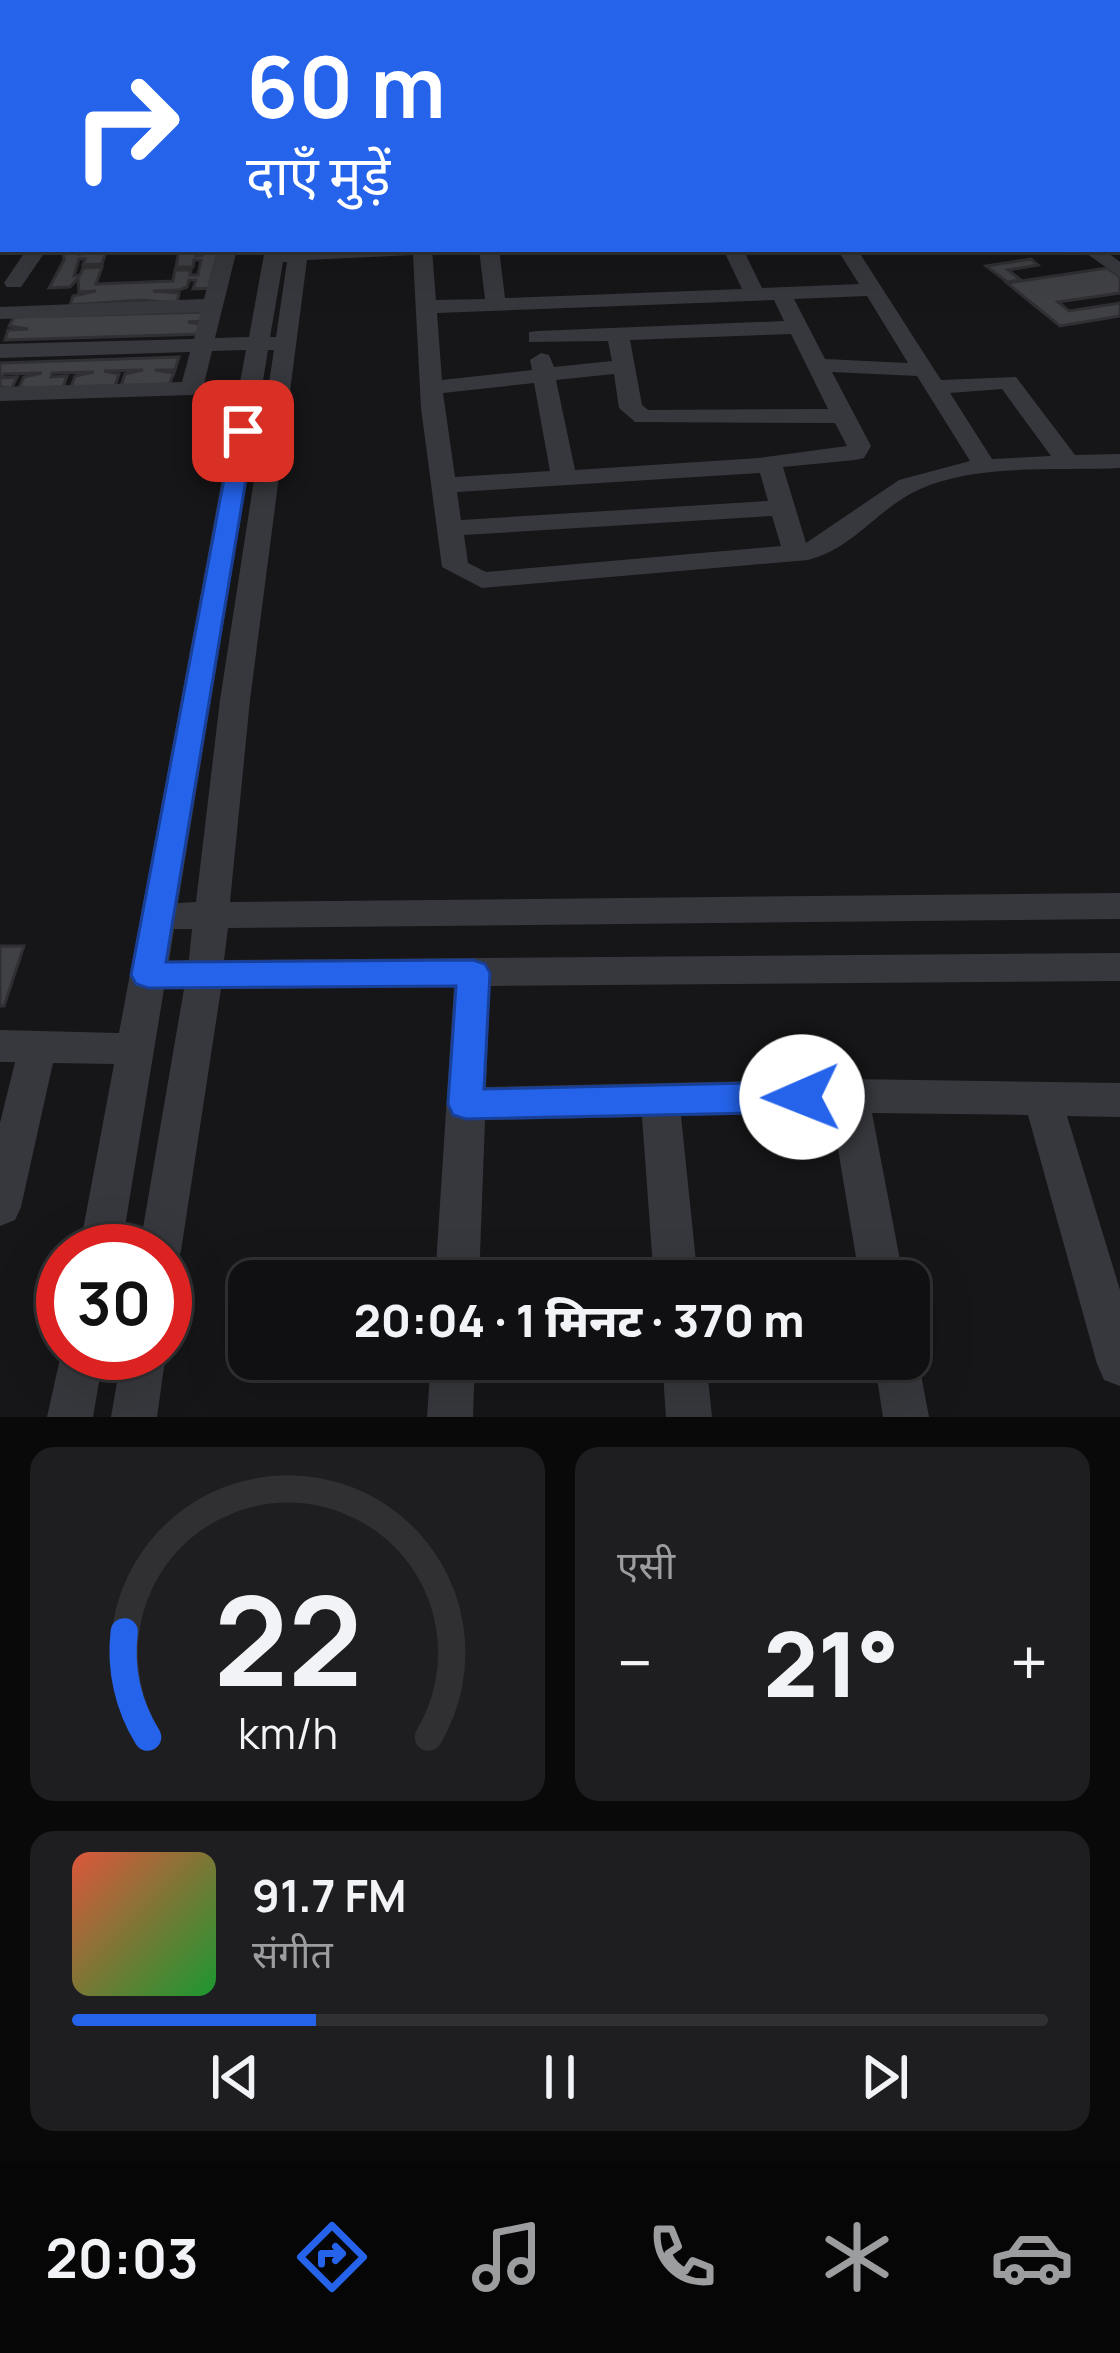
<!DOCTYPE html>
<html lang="hi">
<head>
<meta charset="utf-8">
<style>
	body { margin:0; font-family:Manrope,"Noto Sans Devanagari",sans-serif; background:#1e1e20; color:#f1f3f6; height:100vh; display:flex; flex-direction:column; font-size:45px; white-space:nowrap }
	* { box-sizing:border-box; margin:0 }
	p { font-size:39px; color:#9c9d9f }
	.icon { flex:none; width:66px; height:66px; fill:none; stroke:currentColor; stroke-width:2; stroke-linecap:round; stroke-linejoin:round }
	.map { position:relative; height:1417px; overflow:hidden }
	.side { display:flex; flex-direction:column; gap:30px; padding:30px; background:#09090a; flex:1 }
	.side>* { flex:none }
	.top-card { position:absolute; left:0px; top:0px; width:1122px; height:252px; box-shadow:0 12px 48px #0002,0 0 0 3px #303032; background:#2563eb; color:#fff; overflow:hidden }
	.speed { position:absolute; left:36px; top:1224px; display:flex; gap:24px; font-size:60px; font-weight:700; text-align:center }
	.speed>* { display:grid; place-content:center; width:156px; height:156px; border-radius:50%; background:#101012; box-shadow:0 12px 48px #0002,0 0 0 3px #303032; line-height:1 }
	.speed .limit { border:18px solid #d22; background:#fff; color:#111 }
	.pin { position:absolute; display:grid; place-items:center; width:102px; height:102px; color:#fff; margin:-51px; border-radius:24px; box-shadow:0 6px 18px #0006 }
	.me { position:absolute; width:132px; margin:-66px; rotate:269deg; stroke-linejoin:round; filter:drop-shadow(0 0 9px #0008) }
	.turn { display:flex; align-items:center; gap:42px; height:252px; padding:0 48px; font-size:54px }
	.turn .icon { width:156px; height:156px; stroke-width:2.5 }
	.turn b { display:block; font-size:84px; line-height:102px }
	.big { font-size:90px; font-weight:800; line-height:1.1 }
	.side .widget { flex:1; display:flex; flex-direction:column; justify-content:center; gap:18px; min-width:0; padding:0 42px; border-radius:24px; background:#1e1e20 }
	.side .dial { align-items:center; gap:0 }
	.dial svg { height:312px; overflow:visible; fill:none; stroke:#303032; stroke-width:7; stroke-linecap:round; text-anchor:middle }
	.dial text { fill:#f1f3f6; stroke:none }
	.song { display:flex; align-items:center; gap:36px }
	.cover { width:144px; height:144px; border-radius:18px; background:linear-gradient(135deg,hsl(10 70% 55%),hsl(130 70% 35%)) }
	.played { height:12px; border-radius:6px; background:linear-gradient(90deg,#2563eb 25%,#303032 25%) }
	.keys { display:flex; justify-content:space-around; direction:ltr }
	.heat { display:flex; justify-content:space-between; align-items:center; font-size:66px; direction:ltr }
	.side .tiles { flex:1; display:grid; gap:30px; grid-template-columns:1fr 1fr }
	.widget:last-child { grid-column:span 2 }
	.trip { position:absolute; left:228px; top:1260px; width:702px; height:120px; border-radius:24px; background:#101012; box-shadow:0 12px 48px #0002,0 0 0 3px #303032; font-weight:800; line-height:120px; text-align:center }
	.menu { display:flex; height:192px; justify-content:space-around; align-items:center; background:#060607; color:#9c9d9f }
	.menu .icon { width:84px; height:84px }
	.menu .current { color:#2563eb }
	.menu b { font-size:54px; color:#f1f3f6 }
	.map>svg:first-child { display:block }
	.building { fill:#404145; stroke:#303034; stroke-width:3 }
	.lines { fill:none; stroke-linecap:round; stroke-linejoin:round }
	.minor { fill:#37383d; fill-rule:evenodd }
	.route { fill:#2563eb; stroke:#184099; stroke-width:3 }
</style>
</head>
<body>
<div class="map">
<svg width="1120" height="1417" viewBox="0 0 1120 1417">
	<rect width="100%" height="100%" fill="#161618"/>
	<g class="building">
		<path d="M 63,249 L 81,249 L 80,254 L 107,249 L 102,264 L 83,265 L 85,259 L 79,259 L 74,276 L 80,275 L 83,268 L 102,267 L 96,284 L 173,281 L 175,270 L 191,270 L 190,275 L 198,275 L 201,260 L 194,260 L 193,267 L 176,267 L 179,251 L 197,251 L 196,256 L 203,255 L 205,249 L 224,249 L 215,288 L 193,289 L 196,280 L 189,280 L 187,287 L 179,290 L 153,291 L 179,293 L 177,303 L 142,300 L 70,305 L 73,296 L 96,291 L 79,292 L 78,278 L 70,287 L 49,288 L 64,260 Z"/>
		<path d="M 1031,259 L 1038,265 L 1008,270 L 1021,280 L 1007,282 L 986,266 Z"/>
		<path d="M 1107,268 L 1120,277 L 1120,293 L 1058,302 L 1069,311 L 1120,303 L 1120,316 L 1060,326 L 1007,283 Z"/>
		<path d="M 207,312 L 205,321 L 188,322 L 204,325 L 203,334 L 5,340 L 8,330 L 28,329 L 9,326 L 14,317 Z"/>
		<path d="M 179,357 L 175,370 L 155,370 L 174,373 L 169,385 L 121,386 L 125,374 L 143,370 L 104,371 L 119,374 L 115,386 L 71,387 L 75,376 L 94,372 L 52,373 L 51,377 L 67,376 L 63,387 L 26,388 L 19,388 L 24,377 L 42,373 L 4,374 L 2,378 L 17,377 L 12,388 L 0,387 L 0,363 Z"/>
		<path d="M 0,946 L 24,946 L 4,1006 L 0,1006 Z"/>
	</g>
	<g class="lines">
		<g class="minor">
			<path d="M 73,0 L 87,0 L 88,3 L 74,3 Z"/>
			<path d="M 153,0 L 199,0 L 151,3 Z"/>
			<rect x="332" y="0" width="14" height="3"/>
			<path d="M 408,0 L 423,0 L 425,3 L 410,3 Z"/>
			<path d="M 587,0 L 603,0 L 605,3 L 589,3 Z"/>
			<path d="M 704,0 L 721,0 L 723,3 L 706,3 Z"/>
			<path d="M 833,0 L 849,0 L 851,3 L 835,3 Z"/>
			<path d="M 931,0 L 948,0 L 950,3 L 933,3 Z"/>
			<path d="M 1017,0 L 1035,0 L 1037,3 L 1019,3 Z"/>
			<rect x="0" y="13" width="3" height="8"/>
			<rect x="0" y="84" width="3" height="10"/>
			<rect x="0" y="107" width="3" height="10"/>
			<rect x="1119" y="126" width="1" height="11"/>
			<rect x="0" y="132" width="3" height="10"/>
			<path d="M 3,211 L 3,229 L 0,230 L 0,212 Z"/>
			<path d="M 27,249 L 47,249 L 21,287 L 7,287 L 4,283 Z"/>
			<path d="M 217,249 L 237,249 L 215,338 L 249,337 L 265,249 L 432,249 L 436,300 L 485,299 L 479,249 L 499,249 L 505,298 L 742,289 L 723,249 L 743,249 L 762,288 L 859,284 L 837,249 L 857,249 L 941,380 L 1016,377 L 1075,455 L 1120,454 L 1120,468 C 1057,471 975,463 918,490 C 877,509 853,549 808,560 L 482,588 L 442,567 L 421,408 L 413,255 L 307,260 L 250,700 L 230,902 L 1120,893 L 1120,919 L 228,928 L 224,960 L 1120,953 L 1120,981 L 490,986 L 486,1087 L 849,1079 L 1120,1083 L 1120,1117 L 1067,1116 L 1120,1290 L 1120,1386 L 1104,1380 L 1097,1364 L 1028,1115 L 872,1113 L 904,1281 L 860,1281 L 832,1113 L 681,1116 L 698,1281 L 654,1281 L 642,1117 L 485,1120 L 479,1281 L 435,1281 L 454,987 L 221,989 L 181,1251 L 175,1265 L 165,1269 L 165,1251 L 139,1251 L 184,989 L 164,989 L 121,1251 L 79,1251 L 114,1064 L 53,1063 L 21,1207 L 15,1220 L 0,1226 L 0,1123 L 15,1062 L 0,1062 L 0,1030 L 119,1033 L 246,350 L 212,351 L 203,388 L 192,395 L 0,401 L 0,387 L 182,382 L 190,352 L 0,358 L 0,344 L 194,339 L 201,312 L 0,319 L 0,307 L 204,299 ZM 283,262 L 287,262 L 276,337 L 270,337 ZM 867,296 L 908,363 L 825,359 L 794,299 ZM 774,300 L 784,321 L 537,331 L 529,332 L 529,342 L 608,341 L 612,361 L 554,367 L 549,355 L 541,353 L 530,360 L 532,370 L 442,380 L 437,313 ZM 791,334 L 828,409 L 648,410 L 642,405 L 630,340 ZM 268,350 L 274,350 L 220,700 L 196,902 L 178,903 ZM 832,372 L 917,376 L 970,461 L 899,480 L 806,543 L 783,467 L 855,460 L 864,458 L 871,446 ZM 614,374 L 619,408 L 635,422 L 835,423 L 847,446 L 759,458 L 575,470 L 556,380 ZM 534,383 L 550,471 L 455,477 L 443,393 ZM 1002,389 L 1051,456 L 992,459 L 950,393 ZM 760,473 L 768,501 L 461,520 L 457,492 ZM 772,516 L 781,546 L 486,572 L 468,563 L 464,535 ZM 174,929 L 192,929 L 189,960 L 169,961 Z"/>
			<path d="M 1080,249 L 1103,249 L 1120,262 L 1120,277 Z"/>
			<path d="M 909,1342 L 918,1359 L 929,1417 L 883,1417 L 874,1359 L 909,1359 Z"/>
			<path d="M 63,1345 L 63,1353 L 104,1353 L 93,1417 L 47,1417 Z"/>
			<path d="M 165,1350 L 166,1353 L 157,1417 L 111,1417 L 122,1353 Z"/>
			<path d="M 431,1359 L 475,1359 L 473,1417 L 427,1417 Z"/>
			<path d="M 662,1359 L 706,1359 L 712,1417 L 666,1417 Z"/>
		</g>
	</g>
	<path class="route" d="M 243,425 L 254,431 L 166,962 L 473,960 L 485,964 L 490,973 L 484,1089 L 802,1082 L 814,1086 L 819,1097 L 814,1108 L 802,1112 L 466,1119 L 453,1115 L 448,1104 L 456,986 L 148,988 L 136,984 L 131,975 L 233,431 Z"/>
</svg>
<div class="speed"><div class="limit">30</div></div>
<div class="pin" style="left:243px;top:431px;background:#d93025"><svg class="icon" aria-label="arrive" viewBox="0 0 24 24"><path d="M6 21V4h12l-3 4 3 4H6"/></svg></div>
<svg class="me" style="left:802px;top:1097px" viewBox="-20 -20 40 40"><circle r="19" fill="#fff"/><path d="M0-13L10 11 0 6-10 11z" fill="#2563eb"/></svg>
<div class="trip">20:04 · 1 मिनट · 370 m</div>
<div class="top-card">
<div class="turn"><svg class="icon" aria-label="right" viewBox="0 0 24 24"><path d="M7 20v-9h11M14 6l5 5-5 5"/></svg><div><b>60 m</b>दाएँ मुड़ें</div></div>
</div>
</div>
<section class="side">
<div class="tiles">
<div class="widget dial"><svg viewBox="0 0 100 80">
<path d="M14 69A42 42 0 1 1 86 69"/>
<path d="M14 69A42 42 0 0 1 8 42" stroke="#2563eb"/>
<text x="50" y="56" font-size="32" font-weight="700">22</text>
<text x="50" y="72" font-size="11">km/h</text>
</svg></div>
<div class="widget"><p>एसी</p>
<div class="heat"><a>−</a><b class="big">21°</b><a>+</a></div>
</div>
<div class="widget">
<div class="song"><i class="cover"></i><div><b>91.7 FM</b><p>संगीत</p></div></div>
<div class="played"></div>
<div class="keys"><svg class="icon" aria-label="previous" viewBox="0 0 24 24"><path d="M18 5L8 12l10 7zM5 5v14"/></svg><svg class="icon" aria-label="pause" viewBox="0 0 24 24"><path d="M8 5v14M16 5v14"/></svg><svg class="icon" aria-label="next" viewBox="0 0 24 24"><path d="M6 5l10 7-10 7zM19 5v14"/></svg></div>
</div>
</div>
</section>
<nav class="menu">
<b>20:03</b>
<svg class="icon current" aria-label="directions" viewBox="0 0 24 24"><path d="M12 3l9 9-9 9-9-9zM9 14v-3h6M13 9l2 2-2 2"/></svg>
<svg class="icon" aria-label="music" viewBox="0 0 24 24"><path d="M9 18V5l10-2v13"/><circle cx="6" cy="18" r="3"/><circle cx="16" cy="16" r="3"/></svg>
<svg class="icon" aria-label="phone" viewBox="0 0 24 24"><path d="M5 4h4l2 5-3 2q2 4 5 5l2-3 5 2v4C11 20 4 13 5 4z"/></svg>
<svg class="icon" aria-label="climate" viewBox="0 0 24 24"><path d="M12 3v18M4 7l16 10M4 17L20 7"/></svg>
<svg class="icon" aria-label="car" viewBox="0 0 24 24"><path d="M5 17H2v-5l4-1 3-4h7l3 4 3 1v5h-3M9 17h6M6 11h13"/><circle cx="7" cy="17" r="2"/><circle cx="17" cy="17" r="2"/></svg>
</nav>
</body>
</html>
